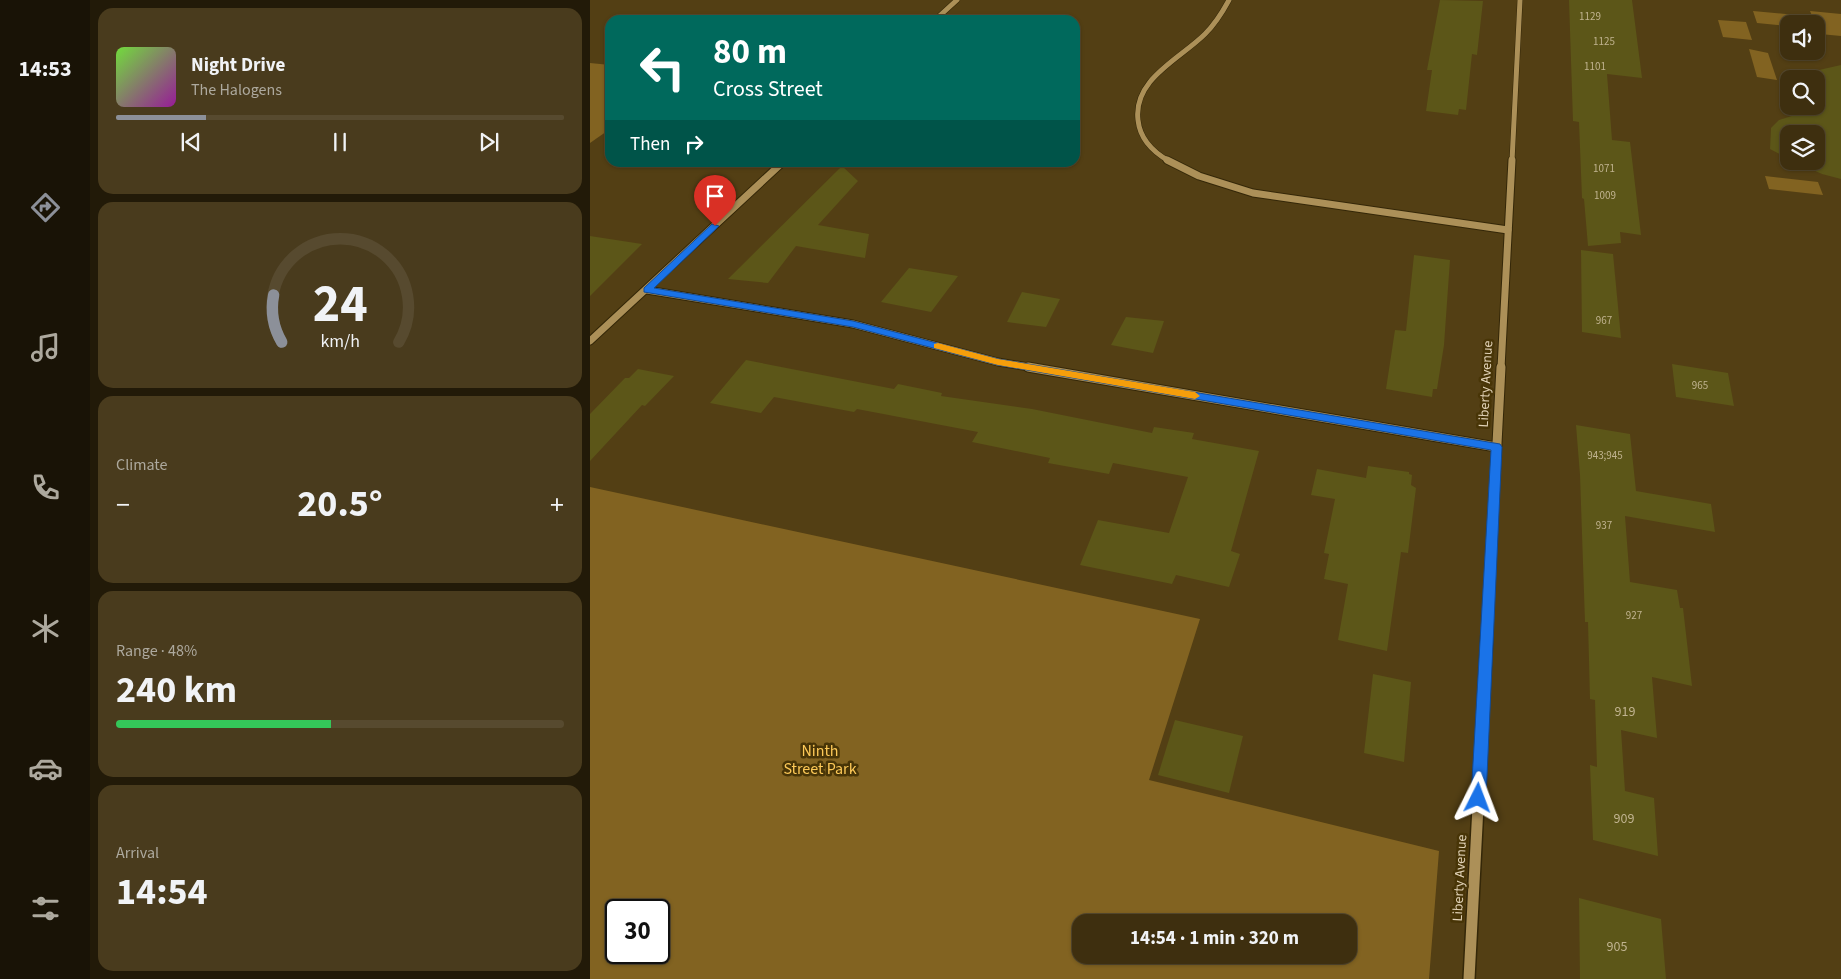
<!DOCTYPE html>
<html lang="en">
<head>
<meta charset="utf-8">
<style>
	body { margin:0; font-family:"Source Sans 3",sans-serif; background:#493b1d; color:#f1f3f6; height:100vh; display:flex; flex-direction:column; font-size:19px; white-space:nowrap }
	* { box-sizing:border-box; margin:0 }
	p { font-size:16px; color:#ada99e }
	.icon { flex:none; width:28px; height:28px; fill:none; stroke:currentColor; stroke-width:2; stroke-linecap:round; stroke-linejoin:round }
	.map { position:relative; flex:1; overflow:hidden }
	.details { display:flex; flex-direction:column; gap:8px; padding:8px; background:#221a08; width:500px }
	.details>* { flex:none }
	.guide { position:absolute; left:15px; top:15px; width:475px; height:152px; border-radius:15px; box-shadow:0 1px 4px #0004,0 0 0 1px #574a2f; background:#00695c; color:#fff; overflow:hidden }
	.buttons { position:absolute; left:1190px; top:15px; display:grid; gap:10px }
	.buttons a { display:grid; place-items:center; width:45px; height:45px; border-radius:10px; background:#3e2f0f; box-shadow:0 1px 4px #0004,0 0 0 1px #574a2f; font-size:25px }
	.speed { position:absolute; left:15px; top:899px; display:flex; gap:10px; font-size:25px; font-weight:700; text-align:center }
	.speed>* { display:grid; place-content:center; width:65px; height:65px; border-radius:50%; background:#3e2f0f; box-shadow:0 1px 4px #0004,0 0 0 1px #574a2f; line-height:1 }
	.speed .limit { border:2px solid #111; border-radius:8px; background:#fff; color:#111 }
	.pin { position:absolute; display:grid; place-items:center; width:42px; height:42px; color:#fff; margin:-51px -21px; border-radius:50% 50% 50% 0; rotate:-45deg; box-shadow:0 0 5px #0007 }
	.pin .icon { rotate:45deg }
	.me { position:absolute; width:55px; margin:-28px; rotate:3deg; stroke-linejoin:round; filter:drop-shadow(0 0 4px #0008) }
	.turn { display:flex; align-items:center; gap:18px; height:105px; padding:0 25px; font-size:22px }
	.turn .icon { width:65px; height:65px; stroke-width:2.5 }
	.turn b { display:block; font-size:35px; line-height:42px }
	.then { display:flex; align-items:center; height:48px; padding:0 25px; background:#0003; gap:10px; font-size:19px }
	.big { font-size:38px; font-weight:700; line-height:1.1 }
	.details .widget { flex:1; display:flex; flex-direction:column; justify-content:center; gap:8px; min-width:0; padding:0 18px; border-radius:15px; background:#493b1d }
	.details .dial { align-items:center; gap:0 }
	.dial svg { height:130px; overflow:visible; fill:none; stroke:#574a2f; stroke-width:7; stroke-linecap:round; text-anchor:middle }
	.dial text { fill:#f1f3f6; stroke:none }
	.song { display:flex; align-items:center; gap:15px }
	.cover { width:60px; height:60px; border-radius:8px; background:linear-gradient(135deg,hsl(100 70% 55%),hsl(300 70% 35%)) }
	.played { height:5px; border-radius:2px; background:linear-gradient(90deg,#8c9099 20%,#574a2f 20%) }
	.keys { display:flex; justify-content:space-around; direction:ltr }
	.heat { display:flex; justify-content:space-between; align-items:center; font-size:28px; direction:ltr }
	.charge { height:8px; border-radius:4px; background:linear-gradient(90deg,#34c759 48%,#574a2f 0) }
	.trip { position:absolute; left:482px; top:914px; width:285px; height:50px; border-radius:15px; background:#3e2f0f; box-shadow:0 1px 4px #0004,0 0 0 1px #574a2f; font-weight:700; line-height:50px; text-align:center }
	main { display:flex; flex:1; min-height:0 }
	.dock { display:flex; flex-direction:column; width:90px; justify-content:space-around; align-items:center; background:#191306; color:#ada99e }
	.dock .icon { width:35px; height:35px }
	.dock .current { color:#8c9099 }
	.dock b { font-size:22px; color:#f1f3f6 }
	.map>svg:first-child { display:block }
	.green { fill:#826321; fill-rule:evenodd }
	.building { fill:#5c5618 }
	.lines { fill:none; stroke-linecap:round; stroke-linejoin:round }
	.minor-far3-casing { stroke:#342708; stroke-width:6 }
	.minor-far2-casing { stroke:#342708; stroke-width:9 }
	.minor-far1-casing { stroke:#342708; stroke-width:11 }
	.minor-casing { stroke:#342708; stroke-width:14 }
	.minor-far3 { stroke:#ac9058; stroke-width:5 }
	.minor-far2 { stroke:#ac9058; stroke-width:7 }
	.minor-far1 { stroke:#ac9058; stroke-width:9 }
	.minor { stroke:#ac9058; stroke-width:11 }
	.route { fill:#1a73e8; stroke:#114b97 }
	.slow { fill:#f59e0b }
	.labels { text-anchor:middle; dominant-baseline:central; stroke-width:5; stroke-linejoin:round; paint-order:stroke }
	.number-label { font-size:11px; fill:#c0b38f }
	.street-label { font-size:14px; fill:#e1d2b7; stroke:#483507 }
	.near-number-label { font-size:14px; fill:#c0b38f }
	.near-park-label { font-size:16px; fill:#fdc958; stroke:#483507 }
</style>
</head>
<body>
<main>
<nav class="dock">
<b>14:53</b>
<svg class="icon current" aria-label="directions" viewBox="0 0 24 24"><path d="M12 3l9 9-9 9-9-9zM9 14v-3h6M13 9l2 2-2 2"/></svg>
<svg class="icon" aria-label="music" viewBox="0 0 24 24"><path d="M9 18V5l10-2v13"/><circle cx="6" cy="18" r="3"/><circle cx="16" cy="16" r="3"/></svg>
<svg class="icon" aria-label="phone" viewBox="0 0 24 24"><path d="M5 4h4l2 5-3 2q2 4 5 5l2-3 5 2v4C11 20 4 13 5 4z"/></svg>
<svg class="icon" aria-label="climate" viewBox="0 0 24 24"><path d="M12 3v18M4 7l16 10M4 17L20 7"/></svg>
<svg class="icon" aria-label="car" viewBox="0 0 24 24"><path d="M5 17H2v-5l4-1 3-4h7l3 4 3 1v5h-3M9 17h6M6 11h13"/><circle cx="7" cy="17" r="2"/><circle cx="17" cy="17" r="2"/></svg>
<svg class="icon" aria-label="filters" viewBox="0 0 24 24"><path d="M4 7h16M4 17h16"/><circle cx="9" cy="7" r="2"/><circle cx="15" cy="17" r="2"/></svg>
</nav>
<section class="details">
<div class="widget">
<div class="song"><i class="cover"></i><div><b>Night Drive</b><p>The Halogens</p></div></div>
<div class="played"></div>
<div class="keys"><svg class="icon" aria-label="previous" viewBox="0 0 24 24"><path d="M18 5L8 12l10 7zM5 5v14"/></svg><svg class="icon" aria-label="pause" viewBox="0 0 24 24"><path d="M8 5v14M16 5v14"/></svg><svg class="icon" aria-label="next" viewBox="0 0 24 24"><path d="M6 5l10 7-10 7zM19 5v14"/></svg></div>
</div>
<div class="widget dial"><svg viewBox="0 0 100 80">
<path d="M14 69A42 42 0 1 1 86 69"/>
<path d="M14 69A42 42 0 0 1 9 40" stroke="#8c9099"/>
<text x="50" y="56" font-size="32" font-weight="700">24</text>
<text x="50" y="72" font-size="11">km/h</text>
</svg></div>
<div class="widget"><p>Climate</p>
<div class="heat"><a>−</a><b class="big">20.5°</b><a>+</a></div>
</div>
<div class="widget"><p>Range · 48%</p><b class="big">240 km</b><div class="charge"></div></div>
<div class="widget"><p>Arrival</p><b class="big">14:54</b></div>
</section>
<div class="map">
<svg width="1251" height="979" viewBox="0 0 1251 979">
	<rect width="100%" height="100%" fill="#533f14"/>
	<g class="green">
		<path d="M 1163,11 L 1206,15 L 1209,24 L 1199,24 L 1199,26 L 1167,23 Z"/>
		<path d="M 1220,11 L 1251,14 L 1251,36 L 1230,34 Z"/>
		<path d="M 1128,20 L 1156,22 L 1162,40 L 1133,37 Z"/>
		<path d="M 1159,49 L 1178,53 L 1187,80 L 1167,77 Z"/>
		<path d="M 0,63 L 20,65 L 20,129 L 0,143 Z"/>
		<path d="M 1175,176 L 1228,182 L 1233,195 L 1179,189 Z"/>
		<path d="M 0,487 L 610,619 L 559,780 L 849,851 L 839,979 L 0,979 ZM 26,910 L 69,910 L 69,952 L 26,952 ZM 759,922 L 759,955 L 491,955 L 491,922 Z"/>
	</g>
	<g class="building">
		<path d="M 850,0 L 893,1 L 887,55 L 882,54 L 876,110 L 869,109 L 868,115 L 836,111 L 842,70 L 837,70 Z"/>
		<path d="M 979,0 L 1042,0 L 1052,78 L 1017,74 L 1022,140 L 1040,142 L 1051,235 L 1030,232 L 1031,243 L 998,246 L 994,199 L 992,198 L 989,122 L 983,121 Z"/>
		<path d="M 1251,65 L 1251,179 L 1232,174 L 1203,161 L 1226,161 L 1226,134 L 1199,134 L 1199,159 L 1180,149 L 1181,128 L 1189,120 L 1205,115 L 1206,106 L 1226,106 L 1226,79 L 1212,79 L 1220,72 Z"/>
		<path d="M 252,166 L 268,181 L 228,225 L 279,234 L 275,258 L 206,246 L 178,283 L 138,279 Z"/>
		<path d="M 0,236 L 52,244 L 0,296 Z"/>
		<path d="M 991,250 L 1023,254 L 1031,338 L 992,332 Z"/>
		<path d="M 824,255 L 860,260 L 854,345 L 847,389 L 843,389 L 842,397 L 796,389 L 805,330 L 816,331 Z"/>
		<path d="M 319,268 L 368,276 L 341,312 L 291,302 Z"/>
		<path d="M 432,292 L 470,299 L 456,327 L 417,322 Z"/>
		<path d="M 536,317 L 574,321 L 563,353 L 521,345 Z"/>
		<path d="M 156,360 L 304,389 L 308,384 L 352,393 L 351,396 L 442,409 L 562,433 L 564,427 L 604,433 L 602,439 L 669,451 L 641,551 L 650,554 L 639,587 L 586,575 L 582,584 L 490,565 L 508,520 L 579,533 L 598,477 L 523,463 L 519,474 L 458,463 L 460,458 L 382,442 L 388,432 L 267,409 L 264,412 L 184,397 L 171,413 L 120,403 Z"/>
		<path d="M 1082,364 L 1138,373 L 1144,406 L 1086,397 Z"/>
		<path d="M 48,369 L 84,376 L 55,406 L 52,405 L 0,461 L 0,414 L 35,378 L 39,378 Z"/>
		<path d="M 986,425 L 1040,434 L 1046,491 L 1121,504 L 1125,532 L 1035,516 L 1040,582 L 1087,590 L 1090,608 L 1093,608 L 1102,686 L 1062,677 L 1067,738 L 1031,730 L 1035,791 L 1064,798 L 1068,856 L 1003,840 L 1000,765 L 1007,767 L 1005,700 L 1000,699 L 998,622 L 995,622 L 990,475 Z"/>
		<path d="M 778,466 L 819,472 L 819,474 L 822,475 L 821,485 L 826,488 L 818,553 L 811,552 L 797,651 L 748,640 L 758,584 L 734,579 L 739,554 L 734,553 L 745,499 L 721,495 L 727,469 L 776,478 Z"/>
		<path d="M 783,674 L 821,682 L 814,762 L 774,753 Z"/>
		<path d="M 585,720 L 653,736 L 639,793 L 568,775 Z"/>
		<path d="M 989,898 L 1071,919 L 1076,979 L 990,979 Z"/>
	</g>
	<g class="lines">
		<defs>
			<g id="minor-far3">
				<path d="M 345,20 L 367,0"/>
				<path d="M 579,161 C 563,152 550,139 548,120 C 543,79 590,59 615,34 C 625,24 632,13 639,0"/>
				<path d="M 922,161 L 930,0"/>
			</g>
			<g id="minor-far2">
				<path d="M 577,160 L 609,176 L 663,193 L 918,230"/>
				<path d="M 57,290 L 263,324 L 408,362 L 445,368"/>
				<path d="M 0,341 L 193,162"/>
				<path d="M 911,368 L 922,160"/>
			</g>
			<g id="minor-far1">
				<path d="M 438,367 L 906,447"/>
				<path d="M 897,635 L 911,367"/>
			</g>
			<path id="minor" d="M 879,979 L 897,634"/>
		</defs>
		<use href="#minor-far3" class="minor-far3-casing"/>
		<use href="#minor-far2" class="minor-far2-casing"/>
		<use href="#minor-far1" class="minor-far1-casing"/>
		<use href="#minor" class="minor-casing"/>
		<use href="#minor-far3" class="minor-far3"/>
		<use href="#minor-far2" class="minor-far2"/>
		<use href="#minor-far1" class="minor-far1"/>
		<use href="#minor" class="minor"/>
	</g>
	<path class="route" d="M 122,224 L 129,226 L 64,288 L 263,321 L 408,359 L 910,444 L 912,447 L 896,798 L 893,803 L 888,806 L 883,803 L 881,798 L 901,450 L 408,365 L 263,327 L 54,292 L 54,288 Z"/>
	<path class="slow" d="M 348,343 L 408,359 L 605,392 L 610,396 L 605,399 L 408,365 L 344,348 L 344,344 Z"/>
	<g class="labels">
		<g class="number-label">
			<text x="1000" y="16">1129</text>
			<text x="1014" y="41">1125</text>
			<text x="1005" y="66">1101</text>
			<text x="1014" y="168">1071</text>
			<text x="1015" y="195">1009</text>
			<text x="1014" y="320">967</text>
			<text x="1110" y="385">965</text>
			<text x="1015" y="455">943;945</text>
			<text x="1014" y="525">937</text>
			<text x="1044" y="615">927</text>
		</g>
		<g class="street-label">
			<text transform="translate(896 384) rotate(-87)">Liberty Avenue</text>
			<text transform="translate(870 878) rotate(-87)">Liberty Avenue</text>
		</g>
		<g class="near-number-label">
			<text x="1035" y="712">919</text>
			<text x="1034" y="819">909</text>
			<text x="1027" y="947">905</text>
		</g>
		<g class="near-park-label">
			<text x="230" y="751">Ninth<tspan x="230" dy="18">Street Park</tspan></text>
		</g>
	</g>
</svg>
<div class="buttons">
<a><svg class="icon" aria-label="sound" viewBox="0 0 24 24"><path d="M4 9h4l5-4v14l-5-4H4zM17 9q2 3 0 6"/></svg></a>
<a><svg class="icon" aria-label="search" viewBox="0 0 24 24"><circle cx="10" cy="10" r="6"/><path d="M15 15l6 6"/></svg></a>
<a><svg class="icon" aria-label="layers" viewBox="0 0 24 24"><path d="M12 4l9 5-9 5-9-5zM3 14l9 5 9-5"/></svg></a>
</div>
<div class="speed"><div class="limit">30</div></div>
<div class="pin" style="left:125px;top:226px;background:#d93025"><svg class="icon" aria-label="arrive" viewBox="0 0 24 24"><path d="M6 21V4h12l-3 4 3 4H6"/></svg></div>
<svg class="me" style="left:888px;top:798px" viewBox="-20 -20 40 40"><path d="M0-17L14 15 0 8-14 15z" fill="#1a73e8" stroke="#fff" stroke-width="4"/></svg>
<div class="trip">14:54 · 1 min · 320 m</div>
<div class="guide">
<div class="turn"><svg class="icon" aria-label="left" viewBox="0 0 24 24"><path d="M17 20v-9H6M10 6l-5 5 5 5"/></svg><div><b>80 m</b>Cross Street</div></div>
<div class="then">Then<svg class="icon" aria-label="right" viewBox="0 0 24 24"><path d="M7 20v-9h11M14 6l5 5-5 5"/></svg></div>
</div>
</div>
</main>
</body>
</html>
